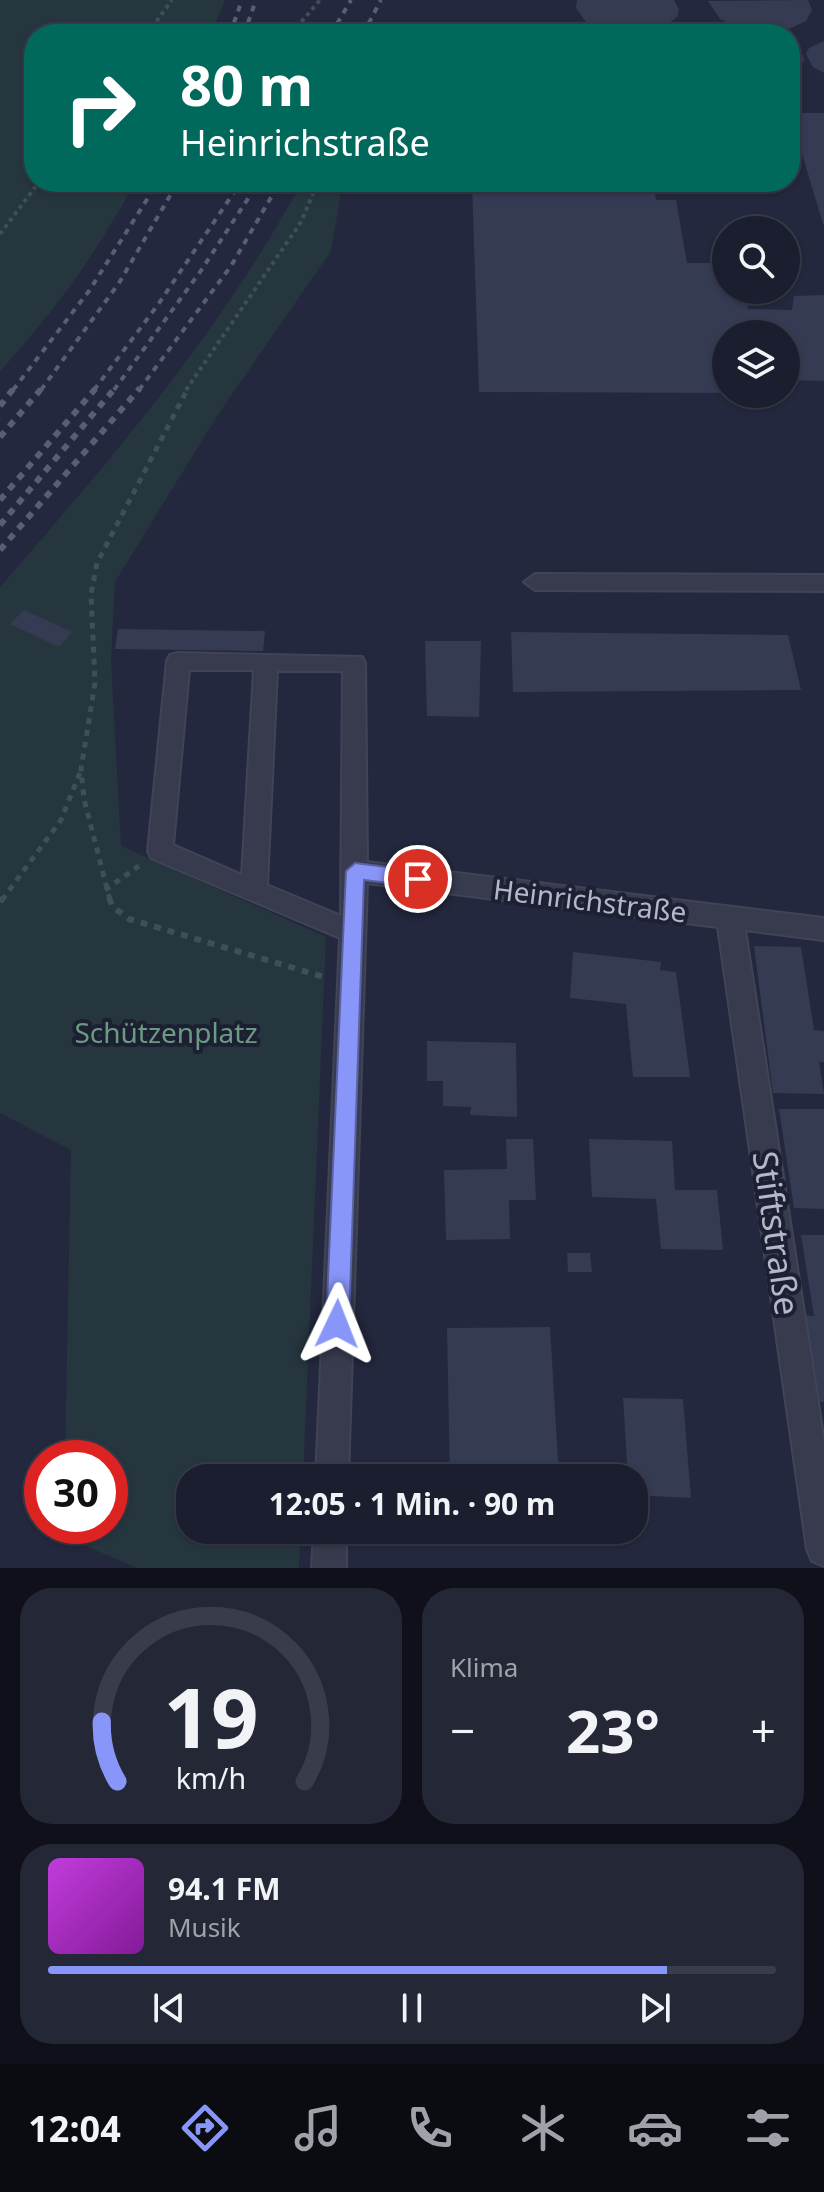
<!DOCTYPE html>
<html lang="de">
<head>
<meta charset="utf-8">
<style>
	body { margin:0; font-family:"Noto Sans",sans-serif; background:#242736; color:#f1f3f6; height:100vh; display:flex; flex-direction:column; font-size:30px; white-space:nowrap }
	* { box-sizing:border-box; margin:0 }
	p { font-size:26px; color:#a0a2aa }
	.icon { flex:none; width:44px; height:44px; fill:none; stroke:currentColor; stroke-width:2; stroke-linecap:round; stroke-linejoin:round }
	.map { position:relative; height:1568px; overflow:hidden }
	.drawer { display:flex; flex-direction:column; gap:20px; padding:20px; background:#0f1019; flex:1 }
	.drawer>* { flex:none }
	.guide { position:absolute; left:24px; top:24px; width:776px; height:168px; border-radius:32px; box-shadow:0 2px 6px #0004,0 0 0 2px #393c4a; background:#00695c; color:#fff; overflow:hidden }
	.tools { position:absolute; left:712px; top:216px; display:grid; gap:16px }
	.tools a { display:grid; place-items:center; width:88px; height:88px; border-radius:50%; background:#1b1e2e; box-shadow:0 2px 6px #0004,0 0 0 2px #393c4a; font-size:40px }
	.speed { position:absolute; left:24px; top:1440px; display:flex; gap:16px; font-size:40px; font-weight:700; text-align:center }
	.speed>* { display:grid; place-content:center; width:104px; height:104px; border-radius:50%; background:#1b1e2e; box-shadow:0 2px 6px #0004,0 0 0 2px #393c4a; line-height:1 }
	.speed .limit { border:12px solid #d22; background:#fff; color:#111 }
	.pin { position:absolute; display:grid; place-items:center; width:68px; height:68px; color:#fff; margin:-34px; border:4px solid #fff; border-radius:50%; box-shadow:0 2px 8px #0007 }
	.me { position:absolute; width:88px; margin:-44px; rotate:2deg; stroke-linejoin:round; filter:drop-shadow(0 0 6px #0008) }
	.turn { display:flex; align-items:center; gap:28px; height:168px; padding:0 24px; font-size:36px }
	.turn .icon { width:104px; height:104px; stroke-width:2.5 }
	.turn b { display:block; font-size:56px; line-height:68px }
	.big { font-size:60px; font-weight:700; line-height:1.1 }
	.drawer .card { flex:1; display:flex; flex-direction:column; justify-content:center; gap:12px; min-width:0; padding:0 28px; border-radius:32px; background:#242736 }
	.drawer .dial { align-items:center; gap:0 }
	.dial svg { height:208px; overflow:visible; fill:none; stroke:#393c4a; stroke-width:7; stroke-linecap:round; text-anchor:middle }
	.dial text { fill:#f1f3f6; stroke:none }
	.song { display:flex; align-items:center; gap:24px }
	.cover { width:96px; height:96px; border-radius:12px; background:linear-gradient(135deg,hsl(290 70% 55%),hsl(290 70% 35%)) }
	.played { height:8px; border-radius:4px; background:linear-gradient(90deg,#8996f9 85%,#393c4a 85%) }
	.keys { display:flex; justify-content:space-around; direction:ltr }
	.heat { display:flex; justify-content:space-between; align-items:center; font-size:44px; direction:ltr }
	.drawer .tiles { flex:1; display:grid; gap:20px; grid-template-columns:1fr 1fr }
	.card:last-child { grid-column:span 2 }
	.trip { position:absolute; left:176px; top:1464px; width:472px; height:80px; border-radius:32px; background:#1b1e2e; box-shadow:0 2px 6px #0004,0 0 0 2px #393c4a; font-weight:700; line-height:80px; text-align:center }
	.tab-bar { display:flex; height:128px; justify-content:space-around; align-items:center; background:#0b0c12; color:#a0a2aa }
	.tab-bar .icon { width:56px; height:56px }
	.tab-bar .current { color:#8996f9 }
	.tab-bar b { font-size:36px; color:#f1f3f6 }
	.map>svg:first-child { display:block }
	.green { fill:#26363f }
	.building { fill:#363b54 }
	.lines { fill:none; stroke-linecap:round; stroke-linejoin:round }
	.minor-casing { stroke:#414457; stroke-width:4 }
	.path-far2 { stroke:#3f4f57; stroke-width:4; stroke-dasharray:4 4; stroke-linecap:butt }
	.path-far1 { stroke:#3f4f57; stroke-width:5; stroke-dasharray:6 6; stroke-linecap:butt }
	.path { stroke:#3f4f57; stroke-width:6; stroke-dasharray:7 7; stroke-linecap:butt }
	.minor { fill:#383b4e; fill-rule:evenodd }
	.rail-far1 { stroke:#5a5e75; stroke-width:4; stroke-dasharray:6 6; stroke-linecap:butt }
	.rail { stroke:#5a5e75; stroke-width:6; stroke-dasharray:7 7; stroke-linecap:butt }
	.route { fill:#8996f9; stroke:#5962a2; stroke-width:2 }
	.labels { text-anchor:middle; dominant-baseline:central; stroke-width:8; stroke-linejoin:round; paint-order:stroke }
	.street-label { font-size:28px; fill:#b4b6c9; stroke:#1d2033 }
	.park-label { font-size:28px; fill:#6a9b82; stroke:#1d2033 }
	.near-street-label { font-size:34px; fill:#b4b6c9; stroke:#1d2033 }
</style>
</head>
<body>
<div class="map">
<svg width="824" height="1568" viewBox="0 0 824 1568">
	<rect width="100%" height="100%" fill="#24283e"/>
	<g class="green">
		<path d="M 0,0 L 225,0 L 211,34 L 34,34 L 34,182 L 135,182 C 98,251 53,314 0,371 Z"/>
		<path d="M 302,182 L 343,182 L 331,251 L 217,416 L 115,582 L 111,660 L 121,846 L 326,937 L 303,1478 L 190,1478 L 190,1530 L 300,1530 L 299,1568 L 137,1568 L 63,1536 L 63,1526 L 110,1526 L 110,1458 L 65,1458 L 71,1150 L 0,1113 L 0,587 C 111,460 222,330 302,182 Z"/>
	</g>
	<g class="building">
		<path d="M 577,0 L 674,0 L 679,10 L 677,17 L 662,28 L 623,33 L 586,22 L 576,8 Z"/>
		<path d="M 808,0 L 812,10 L 806,21 L 789,29 L 765,31 L 740,28 L 720,19 L 708,1 Z"/>
		<path d="M 824,41 L 824,73 L 813,67 L 806,54 L 809,48 Z"/>
		<path d="M 790,45 L 803,55 L 804,61 L 790,74 Z"/>
		<path d="M 790,113 L 824,113 L 824,224 L 823,224 Z"/>
		<path d="M 472,182 L 653,182 L 656,200 L 676,200 L 687,263 L 726,263 L 726,290 L 744,290 L 748,309 L 792,310 L 794,296 L 824,295 L 824,381 L 786,380 L 786,334 L 726,334 L 726,393 L 479,392 Z"/>
		<path d="M 24,610 L 72,632 L 59,647 L 10,624 Z"/>
		<path d="M 118,629 L 265,631 L 263,651 L 115,649 Z"/>
		<path d="M 511,632 L 788,635 L 801,690 L 513,692 Z"/>
		<path d="M 425,641 L 481,641 L 479,717 L 427,716 Z"/>
		<path d="M 754,946 L 801,947 L 814,1030 L 824,1031 L 824,1062 L 819,1062 L 824,1094 L 773,1093 Z"/>
		<path d="M 573,952 L 661,962 L 660,970 L 676,972 L 690,1077 L 633,1077 L 626,1004 L 570,998 Z"/>
		<path d="M 427,1041 L 516,1043 L 517,1117 L 470,1115 L 471,1107 L 443,1106 L 443,1081 L 427,1081 Z"/>
		<path d="M 779,1109 L 824,1109 L 824,1209 L 794,1208 Z"/>
		<path d="M 506,1139 L 533,1139 L 536,1200 L 509,1200 L 510,1239 L 446,1240 L 444,1170 L 507,1169 Z"/>
		<path d="M 589,1139 L 672,1141 L 675,1190 L 717,1190 L 723,1250 L 661,1249 L 656,1199 L 592,1197 Z"/>
		<path d="M 801,1235 L 824,1235 L 824,1402 L 816,1402 L 803,1315 L 814,1316 Z"/>
		<path d="M 567,1253 L 590,1253 L 592,1272 L 568,1272 Z"/>
		<path d="M 550,1327 L 559,1478 L 450,1478 L 447,1328 Z"/>
		<path d="M 623,1398 L 683,1399 L 691,1498 L 634,1495 L 634,1478 L 628,1478 Z"/>
		<path d="M 451,1530 L 562,1530 L 562,1534 L 451,1535 Z"/>
	</g>
	<g class="lines">
		<defs>
			<g id="minor">
				<path d="M 535,574 L 824,575 L 824,591 L 535,590 L 524,582 Z"/>
				<path d="M 178,653 L 362,657 L 365,663 L 367,862 L 824,918 L 824,940 L 745,930 L 824,1442 L 824,1566 L 812,1561 L 807,1549 L 718,927 L 367,883 L 348,1478 L 316,1478 L 340,938 L 151,858 L 148,851 L 167,661 L 170,655 ZM 189,670 L 254,670 L 242,875 L 173,845 ZM 277,671 L 343,671 L 341,916 L 267,885 Z"/>
				<path d="M 314,1530 L 346,1530 L 346,1568 L 312,1568 Z"/>
			</g>
		</defs>
		<use href="#minor" class="minor-casing"/>
		<g class="path-far2">
			<path d="M 147,34 L 172,0"/>
			<path d="M 291,34 L 320,0"/>
			<path d="M 0,234 L 39,182"/>
			<path d="M 186,390 L 301,222 L 318,182"/>
		</g>
		<g class="path-far1">
			<path d="M 105,890 L 139,866"/>
			<path d="M 2,900 L 61,820 L 81,770"/>
			<path d="M 110,900 L 84,799 L 81,769 L 95,683 L 91,594 L 97,563 L 188,388"/>
		</g>
		<g class="path">
			<path d="M 109,898 L 113,907 L 129,919 L 324,977"/>
			<path d="M 0,902 L 3,898"/>
		</g>
		<use href="#minor" class="minor"/>
		<g class="rail-far1">
			<path d="M 230,34 L 242,0"/>
			<path d="M 244,34 L 256,0"/>
			<path d="M 331,34 L 351,0"/>
			<path d="M 363,34 L 381,0"/>
			<path d="M 13,390 L 89,291 L 158,182"/>
			<path d="M 41,390 L 119,283 L 178,182"/>
			<path d="M 94,390 L 157,306 L 241,182"/>
			<path d="M 114,390 L 200,272 L 259,182"/>
			<path d="M 139,390 L 231,266 L 280,182"/>
		</g>
		<g class="rail">
			<path d="M 0,406 L 14,388"/>
			<path d="M 0,437 L 42,388"/>
			<path d="M 0,500 L 96,388"/>
			<path d="M 0,525 L 115,388"/>
			<path d="M 0,550 L 140,388"/>
		</g>
	</g>
	<path class="route" d="M 355,863 L 418,871 L 427,879 L 418,887 L 364,880 L 349,1324 L 346,1332 L 337,1336 L 329,1332 L 326,1324 L 346,871 Z"/>
	<g class="labels">
		<g class="street-label">
			<text transform="translate(590 900) rotate(7)">Heinrichstraße</text>
		</g>
		<g class="park-label">
			<text x="166" y="1032">Schützenplatz</text>
		</g>
		<g class="near-street-label">
			<text transform="translate(777 1233) rotate(82)">Stiftstraße</text>
		</g>
	</g>
</svg>
<div class="tools">
<a><svg class="icon" aria-label="search" viewBox="0 0 24 24"><circle cx="10" cy="10" r="6"/><path d="M15 15l6 6"/></svg></a>
<a><svg class="icon" aria-label="layers" viewBox="0 0 24 24"><path d="M12 4l9 5-9 5-9-5zM3 14l9 5 9-5"/></svg></a>
</div>
<div class="speed"><div class="limit">30</div></div>
<div class="pin" style="left:418px;top:879px;background:#d93025"><svg class="icon" aria-label="arrive" viewBox="0 0 24 24"><path d="M6 21V4h12l-3 4 3 4H6"/></svg></div>
<svg class="me" style="left:337px;top:1324px" viewBox="-20 -20 40 40"><path d="M0-17L14 15 0 8-14 15z" fill="#8996f9" stroke="#fff" stroke-width="4"/></svg>
<div class="trip">12:05 · 1 Min. · 90 m</div>
<div class="guide">
<div class="turn"><svg class="icon" aria-label="right" viewBox="0 0 24 24"><path d="M7 20v-9h11M14 6l5 5-5 5"/></svg><div><b>80 m</b>Heinrichstraße</div></div>
</div>
</div>
<section class="drawer">
<div class="tiles">
<div class="card dial"><svg viewBox="0 0 100 80">
<path d="M14 69A42 42 0 1 1 86 69"/>
<path d="M14 69A42 42 0 0 1 8 46" stroke="#8996f9"/>
<text x="50" y="56" font-size="32" font-weight="700">19</text>
<text x="50" y="72" font-size="11">km/h</text>
</svg></div>
<div class="card"><p>Klima</p>
<div class="heat"><a>−</a><b class="big">23°</b><a>+</a></div>
</div>
<div class="card">
<div class="song"><i class="cover"></i><div><b>94.1 FM</b><p>Musik</p></div></div>
<div class="played"></div>
<div class="keys"><svg class="icon" aria-label="previous" viewBox="0 0 24 24"><path d="M18 5L8 12l10 7zM5 5v14"/></svg><svg class="icon" aria-label="pause" viewBox="0 0 24 24"><path d="M8 5v14M16 5v14"/></svg><svg class="icon" aria-label="next" viewBox="0 0 24 24"><path d="M6 5l10 7-10 7zM19 5v14"/></svg></div>
</div>
</div>
</section>
<nav class="tab-bar">
<b>12:04</b>
<svg class="icon current" aria-label="directions" viewBox="0 0 24 24"><path d="M12 3l9 9-9 9-9-9zM9 14v-3h6M13 9l2 2-2 2"/></svg>
<svg class="icon" aria-label="music" viewBox="0 0 24 24"><path d="M9 18V5l10-2v13"/><circle cx="6" cy="18" r="3"/><circle cx="16" cy="16" r="3"/></svg>
<svg class="icon" aria-label="phone" viewBox="0 0 24 24"><path d="M5 4h4l2 5-3 2q2 4 5 5l2-3 5 2v4C11 20 4 13 5 4z"/></svg>
<svg class="icon" aria-label="climate" viewBox="0 0 24 24"><path d="M12 3v18M4 7l16 10M4 17L20 7"/></svg>
<svg class="icon" aria-label="car" viewBox="0 0 24 24"><path d="M5 17H2v-5l4-1 3-4h7l3 4 3 1v5h-3M9 17h6M6 11h13"/><circle cx="7" cy="17" r="2"/><circle cx="17" cy="17" r="2"/></svg>
<svg class="icon" aria-label="filters" viewBox="0 0 24 24"><path d="M4 7h16M4 17h16"/><circle cx="9" cy="7" r="2"/><circle cx="15" cy="17" r="2"/></svg>
</nav>
</body>
</html>
